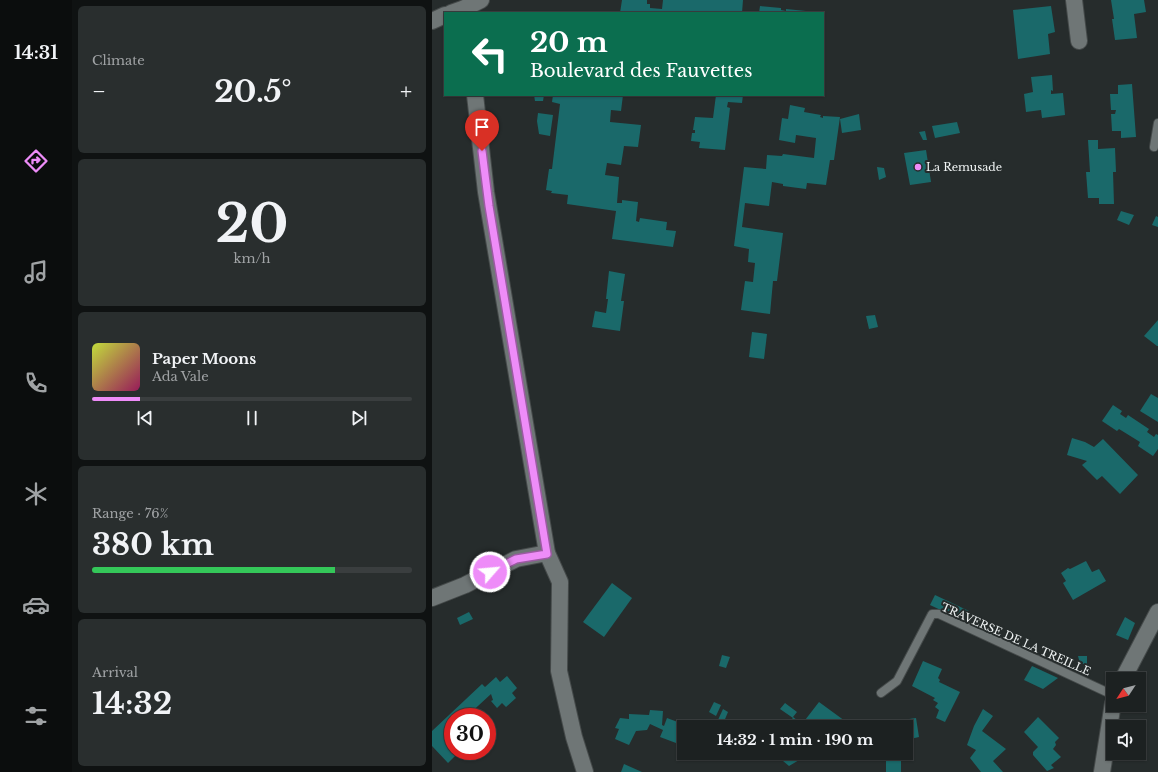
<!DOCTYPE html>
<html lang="en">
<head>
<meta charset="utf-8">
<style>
	body { margin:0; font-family:"Libre Baskerville",serif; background:#292e2e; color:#f1f3f6; height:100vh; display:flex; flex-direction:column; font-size:15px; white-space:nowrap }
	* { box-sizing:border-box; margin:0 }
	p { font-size:13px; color:#a0a3a5 }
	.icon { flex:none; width:22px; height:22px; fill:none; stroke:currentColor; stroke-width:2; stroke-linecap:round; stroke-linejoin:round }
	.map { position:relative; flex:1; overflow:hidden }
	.sheet { display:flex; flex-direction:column; gap:6px; padding:6px; background:#0f1212; width:360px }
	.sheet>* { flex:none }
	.top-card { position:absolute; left:12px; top:12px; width:380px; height:84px; border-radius:0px; box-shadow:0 1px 3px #0004,0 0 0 1px #3a3e3f; background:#0b6e4f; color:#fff; overflow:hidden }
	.needle { width:26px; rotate:234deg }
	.tools { position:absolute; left:674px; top:672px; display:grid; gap:8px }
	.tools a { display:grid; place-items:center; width:40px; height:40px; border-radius:0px; background:#1c2121; box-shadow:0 1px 3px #0004,0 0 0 1px #3a3e3f; font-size:20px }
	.speed { position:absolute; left:12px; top:708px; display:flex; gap:8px; font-size:20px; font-weight:700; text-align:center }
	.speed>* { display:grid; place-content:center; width:52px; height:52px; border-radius:50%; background:#1c2121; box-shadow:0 1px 3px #0004,0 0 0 1px #3a3e3f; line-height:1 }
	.speed .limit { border:6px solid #d22; background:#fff; color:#111 }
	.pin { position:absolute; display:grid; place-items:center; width:34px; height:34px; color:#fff; margin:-41px -17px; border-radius:50% 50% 50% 0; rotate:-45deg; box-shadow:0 0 4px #0007 }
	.pin .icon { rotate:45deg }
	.me { position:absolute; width:44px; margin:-22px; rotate:63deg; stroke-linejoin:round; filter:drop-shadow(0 0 3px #0008) }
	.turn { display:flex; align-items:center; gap:14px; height:84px; padding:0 20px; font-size:18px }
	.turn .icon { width:52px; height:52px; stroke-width:2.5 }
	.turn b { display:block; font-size:28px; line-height:34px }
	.big { font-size:30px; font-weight:800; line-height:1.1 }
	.sheet .widget { flex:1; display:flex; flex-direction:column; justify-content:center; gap:6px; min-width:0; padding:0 14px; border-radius:6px; background:#292e2e }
	.sheet .dial { align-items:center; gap:0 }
	.dial b { font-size:52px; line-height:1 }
	.song { display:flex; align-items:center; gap:12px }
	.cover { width:48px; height:48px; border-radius:6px; background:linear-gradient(135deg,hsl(70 70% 55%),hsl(330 70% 35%)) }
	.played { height:4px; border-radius:2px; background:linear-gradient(90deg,#ee8cf8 15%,#3a3e3f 15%) }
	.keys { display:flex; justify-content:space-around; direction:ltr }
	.heat { display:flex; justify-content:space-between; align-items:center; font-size:22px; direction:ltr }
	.charge { height:6px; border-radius:3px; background:linear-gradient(90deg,#34c759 76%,#3a3e3f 0) }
	.trip { position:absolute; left:245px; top:720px; width:236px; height:40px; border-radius:0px; background:#1c2121; box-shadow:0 1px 3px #0004,0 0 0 1px #3a3e3f; font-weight:800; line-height:40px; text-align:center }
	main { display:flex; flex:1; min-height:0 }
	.menu { display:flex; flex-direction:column; width:72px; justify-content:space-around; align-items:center; background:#0b0d0d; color:#a0a3a5 }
	.menu .icon { width:28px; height:28px }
	.menu .active { color:#ee8cf8 }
	.menu b { font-size:18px; color:#f1f3f6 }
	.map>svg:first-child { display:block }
	.building { fill:#1a696a }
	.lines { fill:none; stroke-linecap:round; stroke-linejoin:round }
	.lane-casing { stroke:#454a4a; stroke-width:10 }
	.street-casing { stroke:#454a4a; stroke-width:18 }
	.lane { stroke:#6f7676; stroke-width:8 }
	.street { stroke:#6f7676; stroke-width:16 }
	.route-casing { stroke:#9b5ba1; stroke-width:10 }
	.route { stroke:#ee8cf8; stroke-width:7 }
	.poi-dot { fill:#ee8cf8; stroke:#262c2c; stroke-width:1.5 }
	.labels { text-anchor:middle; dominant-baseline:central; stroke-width:4; stroke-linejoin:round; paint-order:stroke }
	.poi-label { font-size:11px; fill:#f0f4f4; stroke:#262c2c; text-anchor:start }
	.street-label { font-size:11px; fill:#f0f4f4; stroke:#262c2c }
</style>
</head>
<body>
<main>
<nav class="menu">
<b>14:31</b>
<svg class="icon active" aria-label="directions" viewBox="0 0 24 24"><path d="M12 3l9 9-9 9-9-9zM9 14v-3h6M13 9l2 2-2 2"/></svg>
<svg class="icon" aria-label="music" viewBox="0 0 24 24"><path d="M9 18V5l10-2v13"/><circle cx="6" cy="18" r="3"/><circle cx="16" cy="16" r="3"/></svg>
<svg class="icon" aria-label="phone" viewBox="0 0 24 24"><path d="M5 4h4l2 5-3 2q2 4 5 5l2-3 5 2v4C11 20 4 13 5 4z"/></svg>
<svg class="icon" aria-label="climate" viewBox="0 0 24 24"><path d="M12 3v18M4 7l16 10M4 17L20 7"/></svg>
<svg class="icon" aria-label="car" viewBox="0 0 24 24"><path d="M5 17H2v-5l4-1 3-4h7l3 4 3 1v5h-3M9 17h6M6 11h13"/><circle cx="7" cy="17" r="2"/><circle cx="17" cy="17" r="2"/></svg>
<svg class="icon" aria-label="filters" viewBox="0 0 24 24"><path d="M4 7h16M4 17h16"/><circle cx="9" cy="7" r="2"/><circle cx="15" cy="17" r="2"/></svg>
</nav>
<section class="sheet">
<div class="widget"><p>Climate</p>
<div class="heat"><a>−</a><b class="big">20.5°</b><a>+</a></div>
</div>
<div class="widget dial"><b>20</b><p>km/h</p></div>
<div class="widget">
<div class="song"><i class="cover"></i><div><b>Paper Moons</b><p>Ada Vale</p></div></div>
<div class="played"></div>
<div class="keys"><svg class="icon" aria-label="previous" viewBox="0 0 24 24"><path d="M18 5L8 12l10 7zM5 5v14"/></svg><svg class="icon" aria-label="pause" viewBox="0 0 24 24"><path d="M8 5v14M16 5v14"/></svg><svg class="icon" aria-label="next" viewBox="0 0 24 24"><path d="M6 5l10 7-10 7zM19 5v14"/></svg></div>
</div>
<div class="widget"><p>Range · 76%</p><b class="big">380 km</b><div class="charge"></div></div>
<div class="widget"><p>Arrival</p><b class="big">14:32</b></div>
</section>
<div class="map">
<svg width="726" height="772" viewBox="0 0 726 772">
	<rect width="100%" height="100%" fill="#262c2c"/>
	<g class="building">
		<path d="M 190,0 L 215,0 L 215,4 L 218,4 L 218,8 L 230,9 L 231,0 L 311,0 L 310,13 L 188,13 Z"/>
		<path d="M 679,0 L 712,0 L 714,12 L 702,14 L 705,38 L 683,40 L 680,19 L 682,19 Z"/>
		<path d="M 328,6 L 349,8 L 349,10 L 354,11 L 354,9 L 374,11 L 374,13 L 327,13 Z"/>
		<path d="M 619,6 L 623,32 L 616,34 L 618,54 L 586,59 L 581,10 Z"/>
		<path d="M 620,75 L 621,91 L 619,90 L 619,94 L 631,93 L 633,115 L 610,118 L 609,110 L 594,112 L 592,94 L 601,92 L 599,77 Z"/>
		<path d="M 700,84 L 704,137 L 689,138 L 689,131 L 680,131 L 679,114 L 683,114 L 684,110 L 679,110 L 678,94 L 686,94 L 686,85 Z"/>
		<path d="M 102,95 L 112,95 L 111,101 L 103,101 Z"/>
		<path d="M 121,95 L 191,95 L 189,111 L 179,110 L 178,122 L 209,125 L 206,147 L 192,146 L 189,165 L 175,163 L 173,175 L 187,177 L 185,203 L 190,203 L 190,200 L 206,202 L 204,221 L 207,222 L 208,218 L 235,222 L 234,230 L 244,231 L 241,247 L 180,239 L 184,211 L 135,204 L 136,195 L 119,193 L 120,191 L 114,190 L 117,169 L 120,169 L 128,104 L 120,102 Z"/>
		<path d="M 284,95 L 311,95 L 310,103 L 296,102 L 295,107 L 298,108 L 293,150 L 267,148 L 268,142 L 259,141 L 260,133 L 263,133 L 263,130 L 261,130 L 263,117 L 281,118 Z"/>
		<path d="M 358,105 L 373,108 L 372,112 L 389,115 L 388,117 L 391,118 L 391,116 L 408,117 L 402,160 L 398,160 L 394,185 L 375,183 L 374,189 L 351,186 L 351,184 L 340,182 L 337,206 L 313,203 L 310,227 L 351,233 L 345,281 L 341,281 L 338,314 L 309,310 L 313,281 L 321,282 L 323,263 L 316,262 L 317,249 L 302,246 L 312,167 L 334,169 L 335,155 L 350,156 L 351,154 L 382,158 L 384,138 L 364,135 L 363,143 L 347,140 L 350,118 L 356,119 Z"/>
		<path d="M 106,113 L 121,115 L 118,136 L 107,134 L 105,121 Z"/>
		<path d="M 427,114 L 429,130 L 410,133 L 408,119 Z"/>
		<path d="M 525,122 L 528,133 L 503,138 L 500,126 Z"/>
		<path d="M 493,131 L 495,140 L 491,140 L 487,132 Z"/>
		<path d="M 656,140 L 666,140 L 666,149 L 683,148 L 684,172 L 681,172 L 682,204 L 667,204 L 667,198 L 656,198 L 654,172 L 658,172 Z"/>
		<path d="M 494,150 L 499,182 L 478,185 L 472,153 Z"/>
		<path d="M 445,167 L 452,168 L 454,177 L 447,180 Z"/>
		<path d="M 689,211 L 702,215 L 697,225 L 685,220 Z"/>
		<path d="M 724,216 L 726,217 L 726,227 L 720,225 Z"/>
		<path d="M 177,271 L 193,274 L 189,301 L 192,301 L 188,331 L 160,327 L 163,311 L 174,313 L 176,299 L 174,299 Z"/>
		<path d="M 443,315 L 446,327 L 437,329 L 434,316 Z"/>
		<path d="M 726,320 L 726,346 L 725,346 L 712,336 Z"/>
		<path d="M 320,332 L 335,334 L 332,359 L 317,357 Z"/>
		<path d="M 719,394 L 726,398 L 726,422 L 708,411 Z"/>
		<path d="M 681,405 L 690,411 L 688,414 L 694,418 L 696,415 L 717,429 L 715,432 L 722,437 L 724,434 L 726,435 L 726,449 L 721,456 L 706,446 L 708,442 L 687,429 L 685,431 L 670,421 Z"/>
		<path d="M 640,438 L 653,442 L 662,447 L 671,439 L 706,475 L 688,494 L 670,476 L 665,480 L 650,465 L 655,461 L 635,455 Z"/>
		<path d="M 654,561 L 660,572 L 667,569 L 674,581 L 641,600 L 631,583 L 634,581 L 629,573 L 636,568 L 638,569 Z"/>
		<path d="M 180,583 L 200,598 L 172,637 L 151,622 Z"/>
		<path d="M 503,595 L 537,611 L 532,621 L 498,605 Z"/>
		<path d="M 37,612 L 41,619 L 28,625 L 25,618 Z"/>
		<path d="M 693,617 L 703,623 L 696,640 L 684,635 Z"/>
		<path d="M 290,655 L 298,657 L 294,668 L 287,666 Z"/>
		<path d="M 646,656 L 655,656 L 655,664 L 648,664 Z"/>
		<path d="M 491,661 L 510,669 L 506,678 L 508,680 L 507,682 L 528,692 L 513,722 L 504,718 L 507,710 L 503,707 L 506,703 L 501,700 L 503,698 L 480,686 Z"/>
		<path d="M 600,666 L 626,678 L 611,689 L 592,680 Z"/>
		<path d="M 75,676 L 85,688 L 80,693 L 84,698 L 74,707 L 70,703 L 65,708 L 59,701 L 61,700 L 59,694 L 34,717 L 21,717 L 21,751 L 28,751 L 16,763 L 0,746 L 0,731 L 50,684 L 53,687 L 64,677 L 68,682 Z"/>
		<path d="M 282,702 L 289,705 L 284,716 L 277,712 Z"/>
		<path d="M 387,702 L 413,721 L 408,727 L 352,727 L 361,718 L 348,709 L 353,703 L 365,712 L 361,717 L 370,724 Z"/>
		<path d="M 291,709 L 296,712 L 291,724 L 286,720 Z"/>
		<path d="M 551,709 L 561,716 L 550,731 L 574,749 L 561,761 L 571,772 L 549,772 L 538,758 L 544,750 L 535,745 L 542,726 Z"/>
		<path d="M 218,710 L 231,711 L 230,725 L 232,726 L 235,718 L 251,724 L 244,743 L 228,737 L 231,730 L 218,724 L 215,730 L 204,731 L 197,745 L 183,739 L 187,729 L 183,728 L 188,718 L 197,719 L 197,714 L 217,715 Z"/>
		<path d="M 606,717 L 627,738 L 623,742 L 624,745 L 621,749 L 629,757 L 619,765 L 622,768 L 615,771 L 601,755 L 601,752 L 606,747 L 592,732 Z"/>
		<path d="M 484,718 L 487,737 L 474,740 L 474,727 L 472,727 L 470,720 Z"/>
		<path d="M 345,753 L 379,753 L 357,766 L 344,755 Z"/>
		<rect x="454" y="753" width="15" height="19"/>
		<path d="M 192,764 L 210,772 L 189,772 Z"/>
	</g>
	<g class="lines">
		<defs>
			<g id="lane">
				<path d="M 722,147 L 726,123"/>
				<path d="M 449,693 L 465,681 L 500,614 L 507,614 L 681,695"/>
			</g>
			<g id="street">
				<path d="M 642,0 L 647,41"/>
				<path d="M 19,13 L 33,8"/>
				<path d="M 33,13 L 33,8 L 49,0"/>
				<path d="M 0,21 L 13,15"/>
				<path d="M 43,95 L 54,192 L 115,553 L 128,582 L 127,671 L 142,737 L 153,772"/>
				<path d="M 0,598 L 33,585 L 84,559 L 115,553"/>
				<path d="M 691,679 L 726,612"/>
				<path d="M 670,772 L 681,703"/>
			</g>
		</defs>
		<use href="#lane" class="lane-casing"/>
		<use href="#street" class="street-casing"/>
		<use href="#lane" class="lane"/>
		<use href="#street" class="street"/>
	</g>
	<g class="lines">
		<defs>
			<path id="route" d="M 50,151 L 57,206 L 115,554 L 84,559 L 58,572"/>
		</defs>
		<use href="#route" class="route-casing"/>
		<use href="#route" class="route"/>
	</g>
	<circle class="poi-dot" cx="486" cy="167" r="4"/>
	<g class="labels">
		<g class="poi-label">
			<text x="494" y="167">La Remusade</text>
		</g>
		<g class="street-label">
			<text transform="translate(584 639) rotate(24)">TRAVERSE DE LA TREILLE</text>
		</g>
	</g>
</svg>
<div class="tools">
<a><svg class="needle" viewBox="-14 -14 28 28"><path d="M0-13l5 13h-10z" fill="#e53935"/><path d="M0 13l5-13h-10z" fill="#a0a3a5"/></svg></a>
<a><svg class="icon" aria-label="sound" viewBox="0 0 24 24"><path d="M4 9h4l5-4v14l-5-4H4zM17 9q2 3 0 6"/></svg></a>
</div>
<div class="speed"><div class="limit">30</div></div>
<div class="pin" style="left:50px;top:151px;background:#d93025"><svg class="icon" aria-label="arrive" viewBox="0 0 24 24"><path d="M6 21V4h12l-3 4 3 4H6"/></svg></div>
<svg class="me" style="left:58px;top:572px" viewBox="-20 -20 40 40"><circle r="17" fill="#ee8cf8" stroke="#fff" stroke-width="3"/><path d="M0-11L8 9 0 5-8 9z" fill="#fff"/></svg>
<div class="trip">14:32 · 1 min · 190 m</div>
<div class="top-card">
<div class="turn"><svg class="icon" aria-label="left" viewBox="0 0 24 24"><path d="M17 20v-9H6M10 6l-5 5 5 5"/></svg><div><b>20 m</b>Boulevard des Fauvettes</div></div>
</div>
</div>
</main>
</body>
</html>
